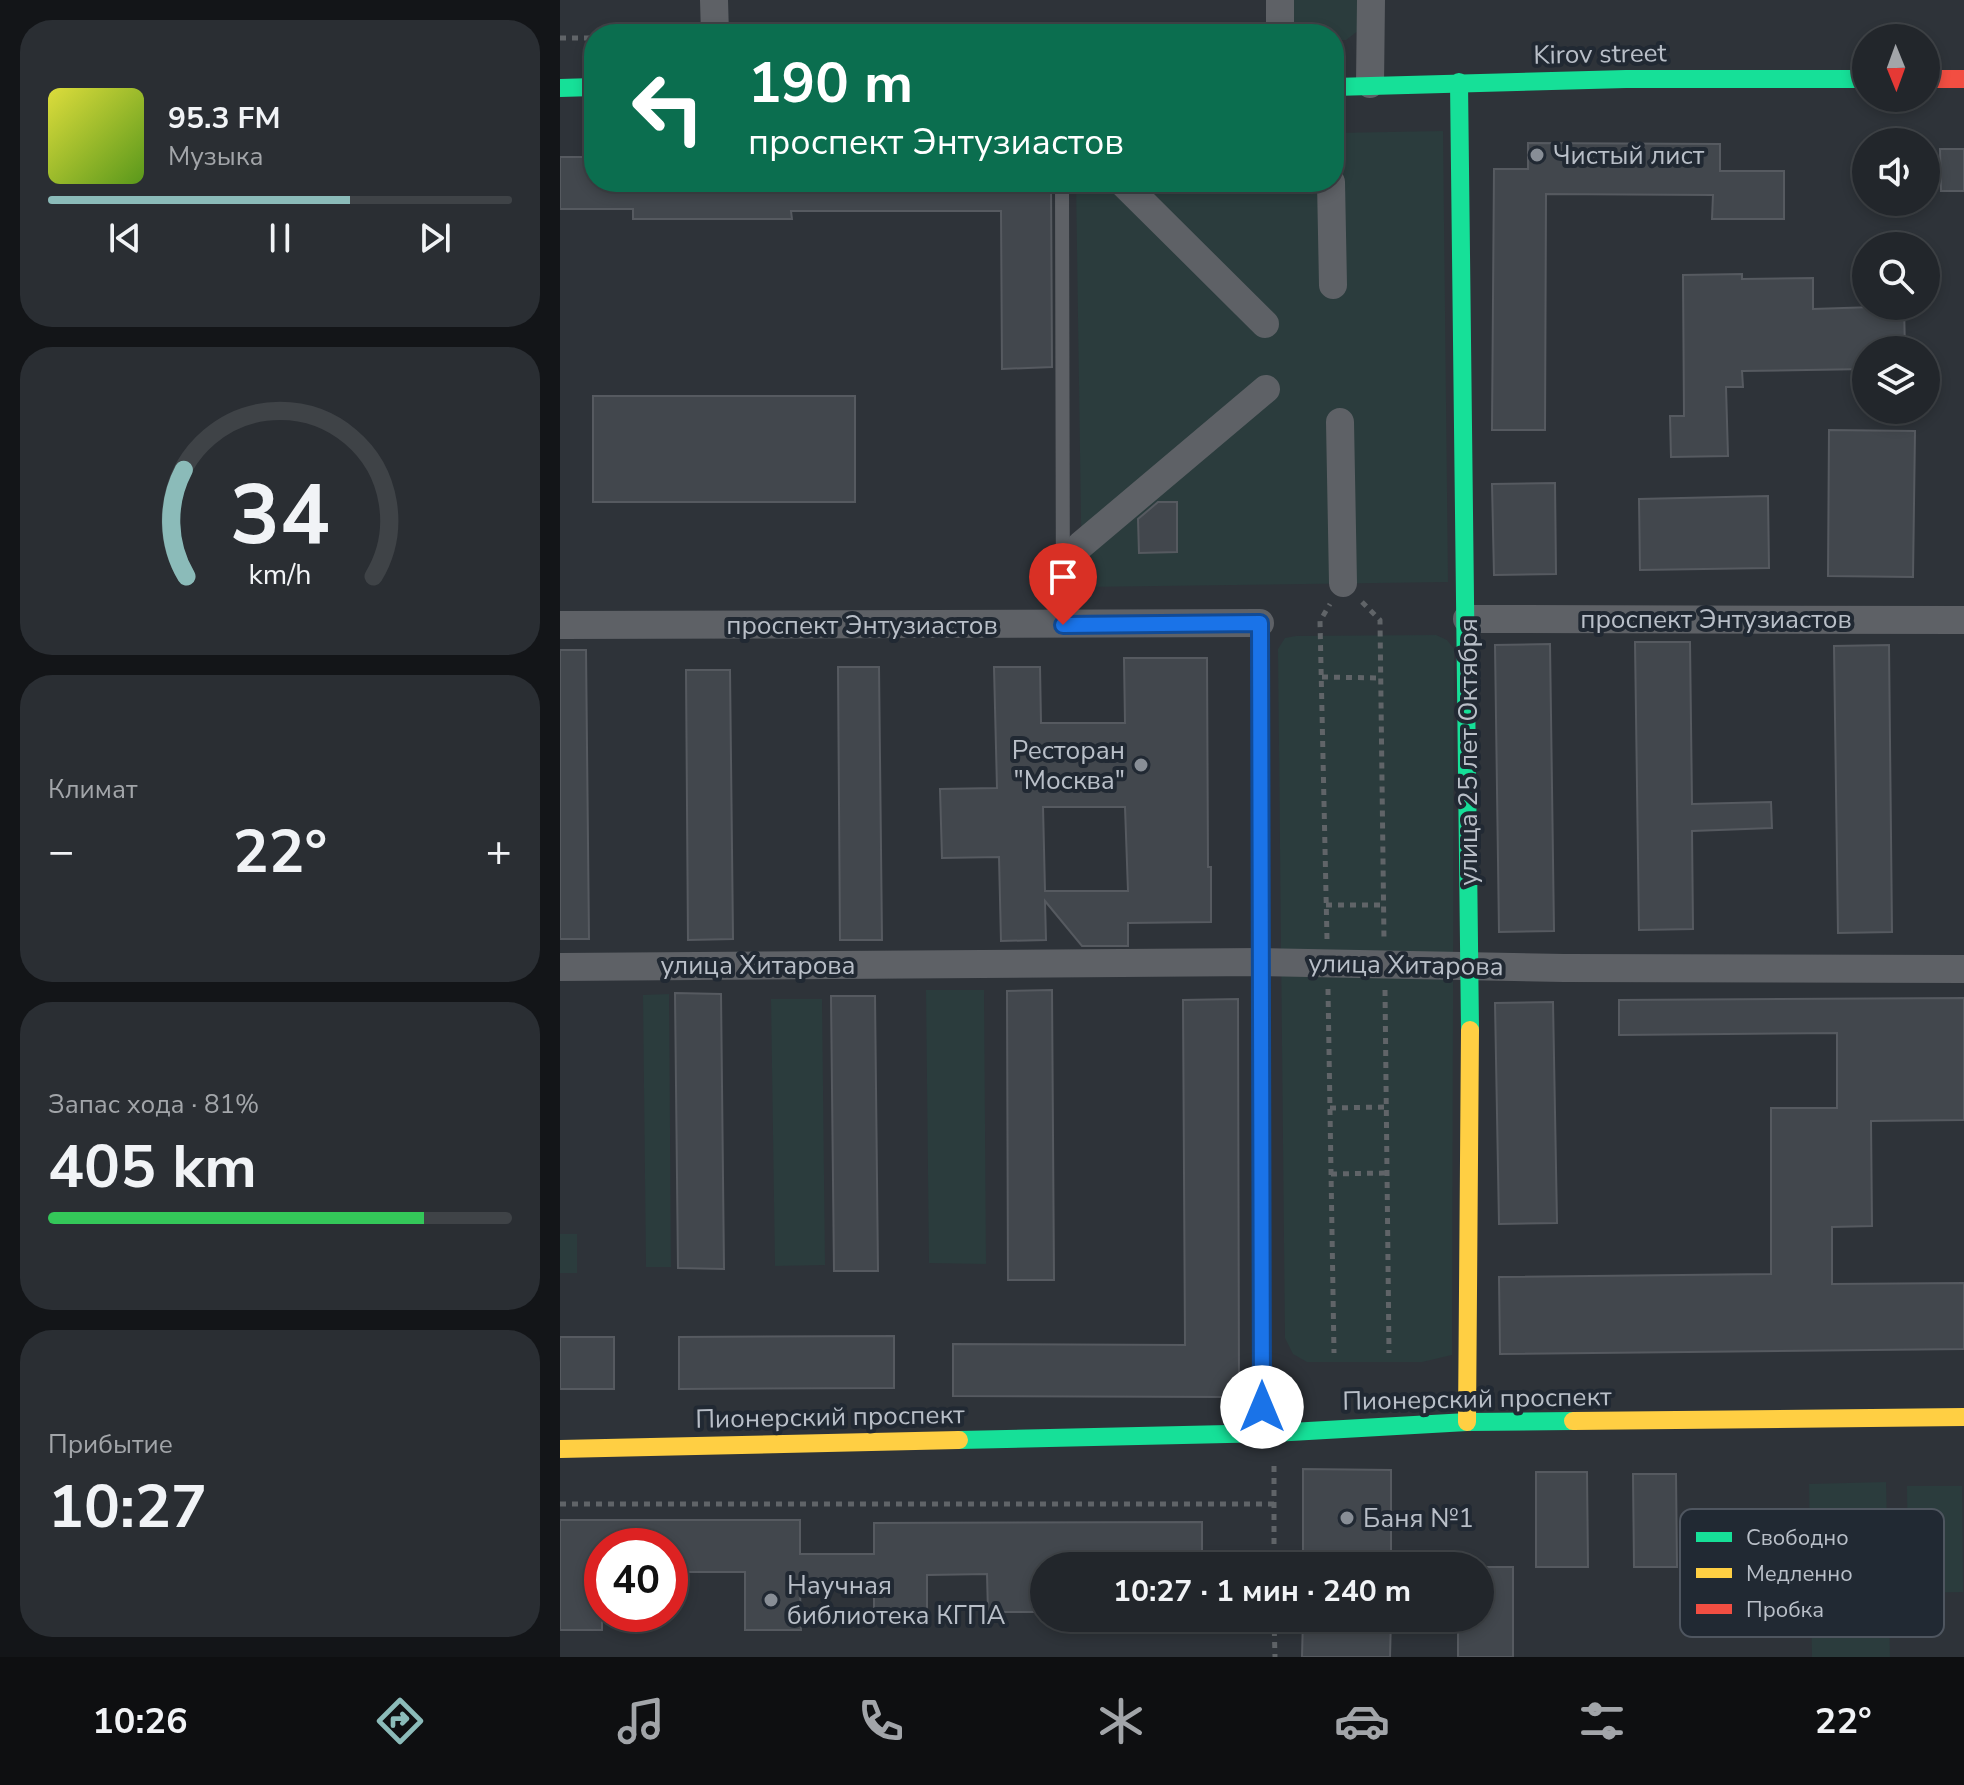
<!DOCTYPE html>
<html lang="ru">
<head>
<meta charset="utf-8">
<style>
	body { margin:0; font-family:"Nunito Sans",sans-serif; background:#2a2e33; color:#f1f3f6; height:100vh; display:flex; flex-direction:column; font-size:30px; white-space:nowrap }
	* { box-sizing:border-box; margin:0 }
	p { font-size:26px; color:#a2a5a9 }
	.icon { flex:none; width:44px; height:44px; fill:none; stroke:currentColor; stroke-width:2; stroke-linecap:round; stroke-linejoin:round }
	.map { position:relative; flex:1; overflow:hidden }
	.details { display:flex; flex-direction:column; gap:20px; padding:20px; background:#131518; width:560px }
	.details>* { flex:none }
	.guide { position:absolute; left:24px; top:24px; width:760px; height:168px; border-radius:32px; box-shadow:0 4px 12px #0003,0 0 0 2px #3f4347; background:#0b6e4f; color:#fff; overflow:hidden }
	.needle { width:52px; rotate:179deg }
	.tools { position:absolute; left:1292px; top:24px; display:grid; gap:16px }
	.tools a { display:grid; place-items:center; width:88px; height:88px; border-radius:50%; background:#22262b; box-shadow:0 4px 12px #0003,0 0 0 2px #3f4347; font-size:40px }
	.speed { position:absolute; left:24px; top:1528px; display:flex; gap:16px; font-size:40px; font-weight:700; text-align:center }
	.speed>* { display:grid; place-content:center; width:104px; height:104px; border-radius:50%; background:#22262b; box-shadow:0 4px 12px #0003,0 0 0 2px #3f4347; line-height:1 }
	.speed .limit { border:12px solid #d22; background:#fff; color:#111 }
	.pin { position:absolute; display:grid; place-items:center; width:68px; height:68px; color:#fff; margin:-82px -34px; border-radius:50% 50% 50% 0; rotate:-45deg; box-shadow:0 0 8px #0007 }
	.pin .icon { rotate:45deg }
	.me { position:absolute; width:88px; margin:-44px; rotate:0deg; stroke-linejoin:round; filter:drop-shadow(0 0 6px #0008) }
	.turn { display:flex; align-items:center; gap:28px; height:168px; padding:0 32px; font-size:36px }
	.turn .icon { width:104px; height:104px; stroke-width:2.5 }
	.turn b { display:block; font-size:56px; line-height:68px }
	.big { font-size:60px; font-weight:700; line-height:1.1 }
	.details .tile { flex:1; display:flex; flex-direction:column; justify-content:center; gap:12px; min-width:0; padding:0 28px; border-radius:32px; background:#2a2e33 }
	.details .dial { align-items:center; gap:0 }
	.dial svg { height:208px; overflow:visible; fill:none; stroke:#3f4347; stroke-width:7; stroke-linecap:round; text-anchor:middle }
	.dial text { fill:#f1f3f6; stroke:none }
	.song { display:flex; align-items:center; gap:24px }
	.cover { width:96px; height:96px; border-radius:12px; background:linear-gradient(135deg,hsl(60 70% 55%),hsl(90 70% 35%)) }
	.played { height:8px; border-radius:4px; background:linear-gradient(90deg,#8bbbb9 65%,#3f4347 65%) }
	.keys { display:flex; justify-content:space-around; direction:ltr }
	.heat { display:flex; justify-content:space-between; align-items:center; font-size:44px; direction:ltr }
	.charge { height:12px; border-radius:6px; background:linear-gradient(90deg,#34c759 81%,#3f4347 0) }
	.trip { position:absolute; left:470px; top:1552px; width:464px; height:80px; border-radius:40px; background:#22262b; box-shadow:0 4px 12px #0003,0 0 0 2px #3f4347; font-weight:700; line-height:80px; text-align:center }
	.tab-bar { display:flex; height:128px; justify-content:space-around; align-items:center; background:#0e0f11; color:#a2a5a9 }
	.tab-bar .icon { width:56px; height:56px }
	.tab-bar .current { color:#8bbbb9 }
	.tab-bar b { font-size:36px; color:#f1f3f6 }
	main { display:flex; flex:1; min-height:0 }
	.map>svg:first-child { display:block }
	.green { fill:#2b3c3d }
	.building { fill:#42474d; stroke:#565a60; stroke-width:2; fill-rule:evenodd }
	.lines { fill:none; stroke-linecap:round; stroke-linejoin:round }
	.path { stroke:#606468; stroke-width:5; stroke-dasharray:6 6; stroke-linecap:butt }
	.lane { stroke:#5e6166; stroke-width:14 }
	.street { stroke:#5e6166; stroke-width:28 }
	.fast { stroke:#16e098; stroke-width:18 }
	.slow { stroke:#ffcf43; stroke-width:18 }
	.jam { stroke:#f24e42; stroke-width:18 }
	.route-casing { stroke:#114b97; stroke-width:20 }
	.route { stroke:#1a73e8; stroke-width:14 }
	.poi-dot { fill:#888e96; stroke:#212933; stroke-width:3 }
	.labels { text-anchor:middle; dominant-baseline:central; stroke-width:8; stroke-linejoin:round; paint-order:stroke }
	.street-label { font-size:26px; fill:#b9bfc8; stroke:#212933 }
	.poi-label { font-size:26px; fill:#b9bfc8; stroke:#212933; text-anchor:start }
	.key { fill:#212933; stroke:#4f5660; stroke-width:2 }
	.key-label { font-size:22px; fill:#b9bfc8 }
</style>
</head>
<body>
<main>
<section class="details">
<div class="tile">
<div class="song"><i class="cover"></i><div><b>95.3 FM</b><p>Музыка</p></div></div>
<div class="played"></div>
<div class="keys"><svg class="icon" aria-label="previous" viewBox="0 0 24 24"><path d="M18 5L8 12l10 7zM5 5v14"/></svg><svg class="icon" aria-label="pause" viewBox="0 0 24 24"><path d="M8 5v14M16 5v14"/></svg><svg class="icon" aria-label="next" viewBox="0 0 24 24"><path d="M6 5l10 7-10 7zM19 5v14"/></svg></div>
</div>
<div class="tile dial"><svg viewBox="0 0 100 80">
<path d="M14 69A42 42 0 1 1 86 69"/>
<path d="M14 69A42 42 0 0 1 13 28" stroke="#8bbbb9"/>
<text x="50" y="56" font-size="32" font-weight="700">34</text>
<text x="50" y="72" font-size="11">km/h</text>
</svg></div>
<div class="tile"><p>Климат</p>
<div class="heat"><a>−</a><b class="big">22°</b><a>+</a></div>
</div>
<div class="tile"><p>Запас хода · 81%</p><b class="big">405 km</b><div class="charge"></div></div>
<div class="tile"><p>Прибытие</p><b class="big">10:27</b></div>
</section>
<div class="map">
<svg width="1404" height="1657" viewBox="0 0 1404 1657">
	<rect width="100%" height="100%" fill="#2e3339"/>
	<g class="green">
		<path d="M 730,0 L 799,0 L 799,30 L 786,40 L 774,40 L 774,34 L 733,34 Z"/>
		<path d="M 883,131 L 888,582 L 522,587 L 516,182 L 774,182 L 774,133 Z"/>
		<path d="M 876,635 L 887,640 L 894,649 L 892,1355 L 862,1362 L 747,1362 L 733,1354 L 725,1338 L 718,649 L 725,638 L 736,636 Z"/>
		<path d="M 366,990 L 424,990 L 426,1264 L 369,1263 Z"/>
		<path d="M 109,994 L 111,1267 L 86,1267 L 83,995 Z"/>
		<path d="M 211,999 L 262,999 L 265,1265 L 215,1266 Z"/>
		<rect x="0" y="1234" width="17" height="39"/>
		<path d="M 1326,1482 L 1330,1657 L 1252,1657 L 1249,1484 Z"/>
		<path d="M 1347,1486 L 1402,1486 L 1403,1592 L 1348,1593 Z"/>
	</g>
	<g class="building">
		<path d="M 968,143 L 1160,144 L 1160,171 L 1224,171 L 1224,219 L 1152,219 L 1153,195 L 986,194 L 985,430 L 932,430 L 934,169 L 968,169 Z"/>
		<path d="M 1380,149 L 1404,149 L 1404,191 L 1381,191 Z"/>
		<path d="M 0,157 L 34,157 L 34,182 L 491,182 L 492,367 L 442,369 L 441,211 L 231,211 L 232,219 L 73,219 L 73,209 L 0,209 Z"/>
		<path d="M 1182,274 L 1182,279 L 1253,278 L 1253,309 L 1344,306 L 1345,350 L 1306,350 L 1306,369 L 1182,371 L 1183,387 L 1166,387 L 1168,456 L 1111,457 L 1110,416 L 1124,416 L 1123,275 Z"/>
		<rect x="33" y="396" width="262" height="106"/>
		<path d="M 1269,430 L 1355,431 L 1353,577 L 1268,576 Z"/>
		<path d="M 995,483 L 996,574 L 934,575 L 932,484 Z"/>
		<path d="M 1208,496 L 1209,568 L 1080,570 L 1079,499 Z"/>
		<path d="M 598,502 L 617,502 L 617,552 L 579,553 L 578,519 Z"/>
		<path d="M 1075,642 L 1130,642 L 1132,804 L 1211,802 L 1212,828 L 1132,831 L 1133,929 L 1079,930 Z"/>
		<path d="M 990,644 L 994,931 L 939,932 L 935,645 Z"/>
		<path d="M 1329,645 L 1332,932 L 1278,933 L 1274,646 Z"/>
		<path d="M 0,650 L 26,650 L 29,939 L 0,939 Z"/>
		<path d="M 564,658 L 647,658 L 648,867 L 651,867 L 651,922 L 568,923 L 568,946 L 522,946 L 485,901 L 486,940 L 441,941 L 439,857 L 382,858 L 380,789 L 437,788 L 434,667 L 480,667 L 481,723 L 565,723 ZM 483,807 L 565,807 L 568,891 L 485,891 Z"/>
		<path d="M 278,667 L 319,667 L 322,940 L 280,940 Z"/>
		<path d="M 126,670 L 170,670 L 173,939 L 128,940 Z"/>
		<path d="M 492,990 L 494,1280 L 448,1280 L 447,991 Z"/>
		<path d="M 115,993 L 161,994 L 164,1269 L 118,1268 Z"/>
		<path d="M 271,996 L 315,996 L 318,1271 L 274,1271 Z"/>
		<path d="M 1404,998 L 1404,1120 L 1311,1121 L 1312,1226 L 1272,1227 L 1272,1284 L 1404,1283 L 1404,1349 L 940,1354 L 939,1277 L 1211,1274 L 1211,1108 L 1277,1108 L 1277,1033 L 1059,1035 L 1059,1000 Z"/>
		<path d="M 678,999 L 679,1390 L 669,1397 L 393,1396 L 393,1344 L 625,1345 L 623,1000 Z"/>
		<path d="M 993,1002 L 997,1223 L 939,1224 L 935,1003 Z"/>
		<path d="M 334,1336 L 334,1388 L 119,1389 L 119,1337 Z"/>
		<rect x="0" y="1337" width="54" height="52"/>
		<path d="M 743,1469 L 831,1470 L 831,1566 L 743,1566 Z"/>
		<path d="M 976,1472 L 1027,1472 L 1028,1567 L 976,1567 Z"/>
		<path d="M 1073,1474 L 1116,1474 L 1117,1567 L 1074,1567 Z"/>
		<path d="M 0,1520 L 240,1520 L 240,1554 L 314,1554 L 314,1523 L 642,1522 L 642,1566 L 484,1566 L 484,1612 L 428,1612 L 427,1574 L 367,1575 L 367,1612 L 314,1612 L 314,1589 L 240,1589 L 241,1630 L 185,1630 L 185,1572 L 110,1572 L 110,1546 L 42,1546 L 42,1630 L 0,1630 Z"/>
		<path d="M 920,1567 L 953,1567 L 953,1657 L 898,1657 L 898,1618 L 920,1618 Z"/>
		<path d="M 743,1618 L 831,1618 L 830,1657 L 742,1657 Z"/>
	</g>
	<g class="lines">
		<g class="path">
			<path d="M 0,38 L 34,38"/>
			<path d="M 802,602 L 820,620 L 824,940"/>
			<path d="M 762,677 L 821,678"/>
			<path d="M 766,905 L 823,905"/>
			<path d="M 767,939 L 760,621 L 770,604"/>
			<path d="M 768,989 L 774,1353"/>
			<path d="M 825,990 L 829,1353"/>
			<path d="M 770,1108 L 826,1107"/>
			<path d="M 771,1174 L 827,1173"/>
			<path d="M 714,1466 L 714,1566"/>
			<path d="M 0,1504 L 714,1504"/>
			<path d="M 714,1618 L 715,1657"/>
		</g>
		<path class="lane" d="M 502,182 L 503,625"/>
		<g class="street">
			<path d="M 154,0 L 155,34"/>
			<path d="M 720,0 L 720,34"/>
			<path d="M 810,84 L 811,0"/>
			<path d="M 562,182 L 705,324"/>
			<path d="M 771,182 L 773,285"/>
			<path d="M 780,422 L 783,583"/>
			<path d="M 521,545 L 706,389"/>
			<path d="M 907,619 L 1404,620"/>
			<path d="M 0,625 L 700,623"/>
			<path d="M 0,967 L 702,962 L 1004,968 L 1404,969"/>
		</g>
		<g class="fast">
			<path d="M 899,82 L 910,1030"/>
			<path d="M 774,87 L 1066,79 L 1306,79"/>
			<path d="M 0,88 L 34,87"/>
			<path d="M 700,623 L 702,1433"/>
			<path d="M 399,1440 L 713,1433 L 907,1422 L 1013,1421"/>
		</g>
		<g class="slow">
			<path d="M 1013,1421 L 1404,1417"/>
			<path d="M 907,1422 L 910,1030"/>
			<path d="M 0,1449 L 399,1440"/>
		</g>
		<path class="jam" d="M 1366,79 L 1404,79"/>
	</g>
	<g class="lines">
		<defs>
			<path id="route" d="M 503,625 L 700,623 L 702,1407"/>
		</defs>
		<use href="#route" class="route-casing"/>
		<use href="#route" class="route"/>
	</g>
	<g class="poi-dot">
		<circle cx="977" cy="155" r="8"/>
		<circle cx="581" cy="765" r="8"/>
		<circle cx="787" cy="1518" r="8"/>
		<circle cx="211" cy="1600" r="8"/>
	</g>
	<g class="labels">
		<g class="street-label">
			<text transform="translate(1040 54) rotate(-1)">Kirov street</text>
			<text x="1156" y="619">проспект Энтузиастов</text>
			<text x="302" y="625">проспект Энтузиастов</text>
			<text transform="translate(908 752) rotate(-90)">улица 25 лет Октября</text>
			<text x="198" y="965">улица Хитарова</text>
			<text transform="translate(846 965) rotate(1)">улица Хитарова</text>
			<text transform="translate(917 1399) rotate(-1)">Пионерский проспект</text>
			<text transform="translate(270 1417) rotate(-1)">Пионерский проспект</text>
		</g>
		<g class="poi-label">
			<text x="993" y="155">Чистый лист</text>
			<text x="565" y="750" text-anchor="end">Ресторан<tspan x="565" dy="30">"Москва"</tspan></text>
			<text x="803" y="1518">Баня №1</text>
			<text x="227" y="1585">Научная<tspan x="227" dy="30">библиотека КГПА</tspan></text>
		</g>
	</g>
	<rect x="1120" y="1509" width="264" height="128" rx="12" class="key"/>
	<rect x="1136" y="1532" width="36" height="10" fill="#16e098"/>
	<rect x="1136" y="1568" width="36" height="10" fill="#ffcf43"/>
	<rect x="1136" y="1604" width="36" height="10" fill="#f24e42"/>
	<g class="key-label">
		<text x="1186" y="1545">Свободно</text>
		<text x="1186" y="1581">Медленно</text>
		<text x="1186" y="1617">Пробка</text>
	</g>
</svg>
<div class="tools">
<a><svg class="needle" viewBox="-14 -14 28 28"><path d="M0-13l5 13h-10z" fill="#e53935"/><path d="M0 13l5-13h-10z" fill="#a2a5a9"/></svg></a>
<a><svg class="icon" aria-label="sound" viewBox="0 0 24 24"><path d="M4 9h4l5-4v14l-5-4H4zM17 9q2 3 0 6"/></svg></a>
<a><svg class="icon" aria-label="search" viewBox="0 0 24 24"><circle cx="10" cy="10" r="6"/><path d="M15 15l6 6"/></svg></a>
<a><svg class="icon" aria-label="layers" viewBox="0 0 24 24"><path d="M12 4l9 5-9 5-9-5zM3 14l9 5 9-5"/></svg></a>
</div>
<div class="speed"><div class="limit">40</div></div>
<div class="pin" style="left:503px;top:625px;background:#d93025"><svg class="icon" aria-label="arrive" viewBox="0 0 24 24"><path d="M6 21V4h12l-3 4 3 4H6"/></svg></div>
<svg class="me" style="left:702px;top:1407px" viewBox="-20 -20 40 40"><circle r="19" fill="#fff"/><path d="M0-13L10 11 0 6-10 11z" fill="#1a73e8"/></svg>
<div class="trip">10:27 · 1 мин · 240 m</div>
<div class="guide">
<div class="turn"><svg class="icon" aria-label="left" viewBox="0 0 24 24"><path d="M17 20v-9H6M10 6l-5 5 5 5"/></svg><div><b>190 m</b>проспект Энтузиастов</div></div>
</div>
</div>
</main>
<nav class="tab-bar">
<b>10:26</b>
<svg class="icon current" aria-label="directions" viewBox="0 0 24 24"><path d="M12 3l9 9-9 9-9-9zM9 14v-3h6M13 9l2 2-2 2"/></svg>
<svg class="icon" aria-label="music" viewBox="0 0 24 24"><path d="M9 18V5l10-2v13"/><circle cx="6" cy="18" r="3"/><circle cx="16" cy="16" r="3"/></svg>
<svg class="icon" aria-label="phone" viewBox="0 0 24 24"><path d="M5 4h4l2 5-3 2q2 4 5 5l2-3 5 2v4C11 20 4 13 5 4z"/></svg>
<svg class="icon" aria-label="climate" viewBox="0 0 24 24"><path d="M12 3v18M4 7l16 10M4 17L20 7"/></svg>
<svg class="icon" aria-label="car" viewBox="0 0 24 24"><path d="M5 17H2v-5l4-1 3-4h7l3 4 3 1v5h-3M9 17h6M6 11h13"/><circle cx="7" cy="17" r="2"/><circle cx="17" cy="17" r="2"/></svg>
<svg class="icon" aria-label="filters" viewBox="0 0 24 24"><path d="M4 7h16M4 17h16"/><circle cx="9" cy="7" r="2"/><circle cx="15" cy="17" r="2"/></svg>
<b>22°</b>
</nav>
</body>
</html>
